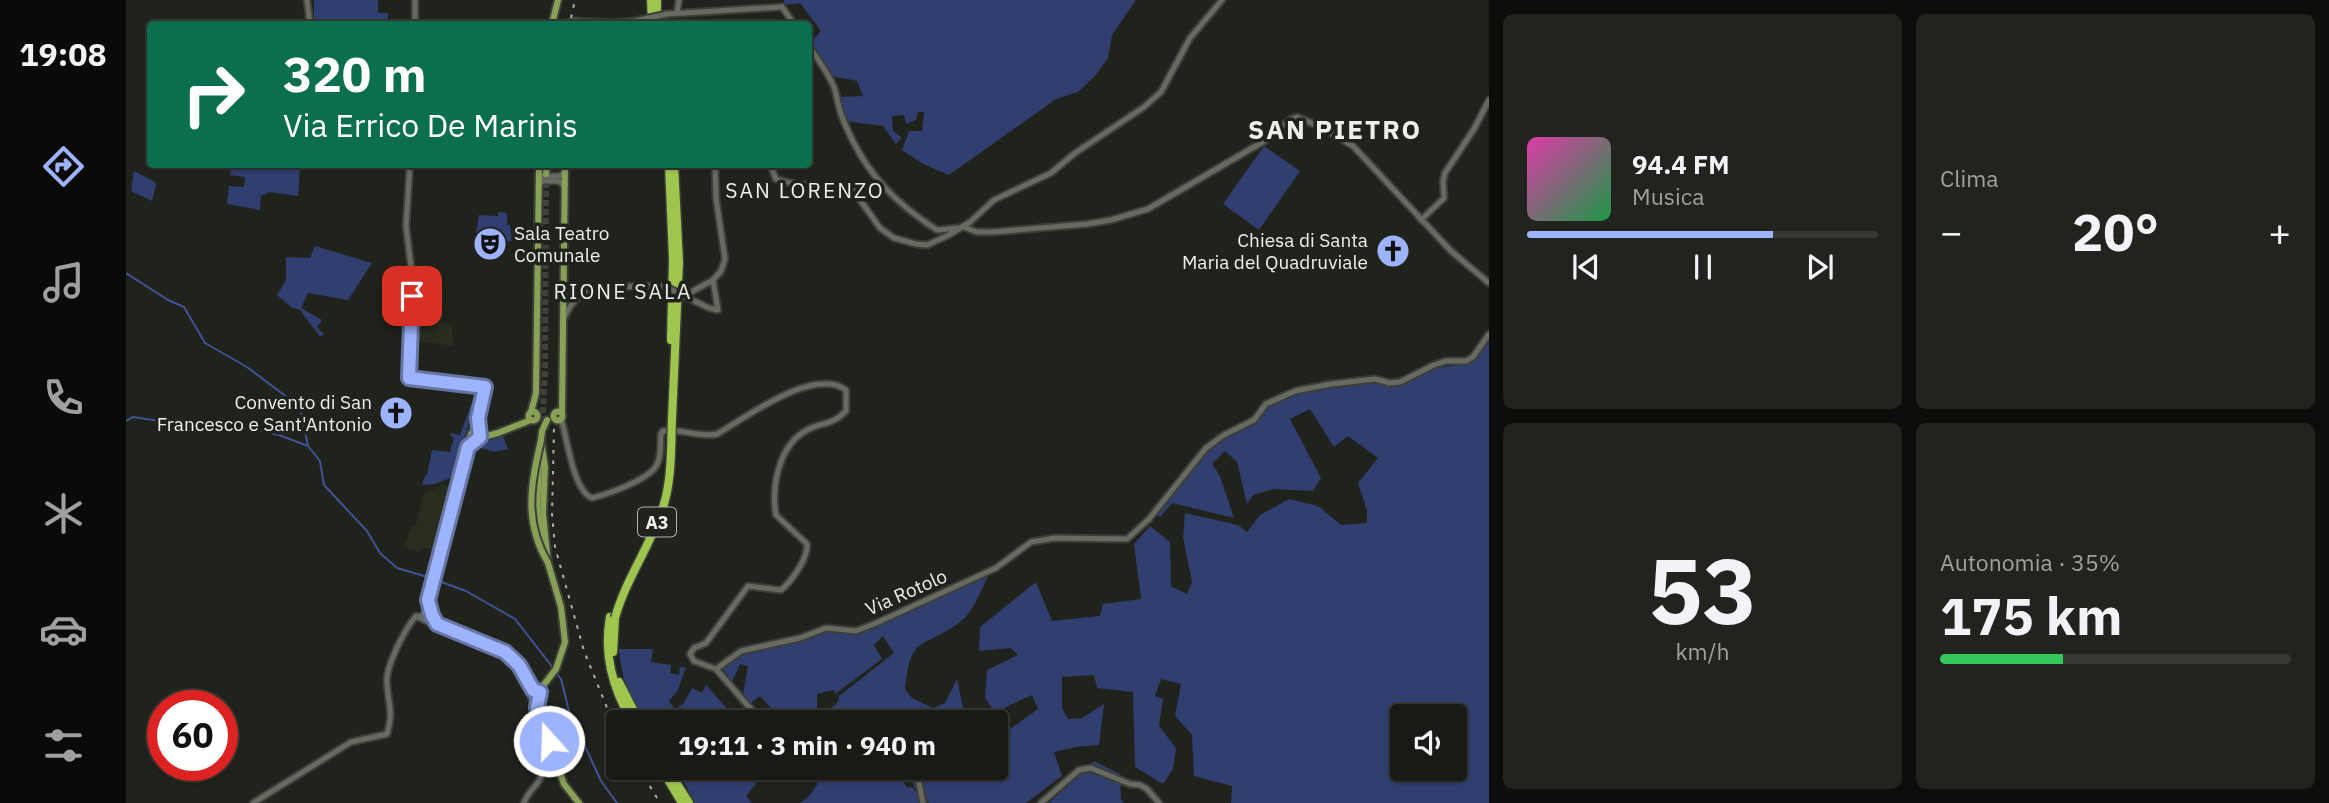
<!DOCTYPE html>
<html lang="it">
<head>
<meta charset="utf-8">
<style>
	body { margin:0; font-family:"IBM Plex Sans",sans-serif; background:#21231e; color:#f1f3f6; height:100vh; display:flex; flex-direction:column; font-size:26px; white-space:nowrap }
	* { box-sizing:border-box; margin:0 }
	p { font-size:23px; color:#9fa1a0 }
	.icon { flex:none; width:38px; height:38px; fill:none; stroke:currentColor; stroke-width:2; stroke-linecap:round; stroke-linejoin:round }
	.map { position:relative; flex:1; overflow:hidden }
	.side { display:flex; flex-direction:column; gap:14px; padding:14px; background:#0d0e0c; width:840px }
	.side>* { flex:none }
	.hud { position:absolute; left:21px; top:21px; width:665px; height:147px; border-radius:7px; box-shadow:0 2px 5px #0004,0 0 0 2px #363834; background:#0b6e4f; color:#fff; overflow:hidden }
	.fabs { position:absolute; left:1264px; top:704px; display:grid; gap:14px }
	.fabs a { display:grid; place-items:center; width:77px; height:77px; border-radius:7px; background:#181a15; box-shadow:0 2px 5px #0004,0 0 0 2px #363834; font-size:35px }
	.speed { position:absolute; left:21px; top:690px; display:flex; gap:14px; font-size:35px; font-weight:700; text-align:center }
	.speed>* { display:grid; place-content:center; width:91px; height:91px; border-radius:50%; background:#181a15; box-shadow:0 2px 5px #0004,0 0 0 2px #363834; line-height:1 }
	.speed .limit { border:10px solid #d22; background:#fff; color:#111 }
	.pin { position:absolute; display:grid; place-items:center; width:60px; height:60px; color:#fff; margin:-30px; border-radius:14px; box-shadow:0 4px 10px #0006 }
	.me { position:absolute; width:77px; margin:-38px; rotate:340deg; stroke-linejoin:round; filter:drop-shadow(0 0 5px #0008) }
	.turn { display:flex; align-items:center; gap:24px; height:147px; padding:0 21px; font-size:32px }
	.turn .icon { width:91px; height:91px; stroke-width:2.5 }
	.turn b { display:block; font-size:49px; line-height:60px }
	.big { font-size:52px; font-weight:700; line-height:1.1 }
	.side .widget { flex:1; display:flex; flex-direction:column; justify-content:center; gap:10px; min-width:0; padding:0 24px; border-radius:10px; background:#21231e }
	.side .dial { align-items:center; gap:0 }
	.dial b { font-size:91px; line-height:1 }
	.song { display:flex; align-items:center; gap:21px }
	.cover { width:84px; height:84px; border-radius:10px; background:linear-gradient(135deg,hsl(320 70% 55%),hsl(140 70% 35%)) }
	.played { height:7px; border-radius:4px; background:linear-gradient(90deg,#9db4fd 70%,#363834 70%) }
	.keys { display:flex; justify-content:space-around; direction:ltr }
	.heat { display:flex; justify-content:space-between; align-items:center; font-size:38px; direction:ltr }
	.charge { height:10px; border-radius:5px; background:linear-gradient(90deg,#34c759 35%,#363834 0) }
	.side .tiles { flex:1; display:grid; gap:14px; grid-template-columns:repeat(2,1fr) }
	.trip { position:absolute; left:480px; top:710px; width:402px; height:70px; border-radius:7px; background:#181a15; box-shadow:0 2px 5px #0004,0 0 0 2px #363834; font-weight:700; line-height:70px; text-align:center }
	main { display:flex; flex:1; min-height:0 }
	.tabs { display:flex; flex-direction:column; width:126px; justify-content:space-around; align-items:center; background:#0a0a08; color:#9fa1a0 }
	.tabs .icon { width:49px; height:49px }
	.tabs .current { color:#9db4fd }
	.tabs b { font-size:32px; color:#f1f3f6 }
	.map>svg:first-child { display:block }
	.built { fill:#282d20 }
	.green { fill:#303e70; fill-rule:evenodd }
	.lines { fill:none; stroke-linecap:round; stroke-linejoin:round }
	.stream { stroke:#415297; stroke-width:2 }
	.major-tunnel { stroke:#3f423b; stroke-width:6; stroke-dasharray:6 3; stroke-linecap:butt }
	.minor-casing { stroke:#3c3f38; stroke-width:9 }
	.major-casing { stroke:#3c3f38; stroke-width:10 }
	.highway-casing { stroke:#3c3f38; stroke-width:11 }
	.minor { stroke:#666a61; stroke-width:5 }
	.major { stroke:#88a156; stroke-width:6 }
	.highway { stroke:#9ec64f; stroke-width:8 }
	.rail { stroke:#aeb0ab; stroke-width:2; stroke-dasharray:3.5 7; stroke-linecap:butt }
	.minor-bridge-casing { stroke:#3c3f38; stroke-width:9; stroke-linecap:butt }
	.major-bridge-casing { stroke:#3c3f38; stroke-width:10; stroke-linecap:butt }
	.highway-bridge-casing { stroke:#3c3f38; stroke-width:11; stroke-linecap:butt }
	.minor-bridge { stroke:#666a61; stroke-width:5 }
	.major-bridge { stroke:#88a156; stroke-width:6 }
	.highway-bridge { stroke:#9ec64f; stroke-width:8 }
	.route-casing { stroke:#6675a4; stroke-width:18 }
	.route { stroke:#9db4fd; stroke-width:12 }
	.labels { text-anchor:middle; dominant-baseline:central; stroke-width:7; stroke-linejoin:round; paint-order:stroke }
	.shield { fill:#20231c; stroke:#b0b2ac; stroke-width:2 }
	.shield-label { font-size:18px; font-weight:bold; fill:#edefea }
	.poi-label { font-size:19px; fill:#edefea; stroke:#20231c; text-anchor:end }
	.street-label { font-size:19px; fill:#edefea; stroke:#20231c }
	.neighbourhood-label { font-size:21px; letter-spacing:2px; fill:#edefea; stroke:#20231c }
	.district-label { font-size:26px; font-weight:bold; letter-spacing:2px; fill:#edefea; stroke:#20231c }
</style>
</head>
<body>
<main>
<nav class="tabs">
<b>19:08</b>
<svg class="icon current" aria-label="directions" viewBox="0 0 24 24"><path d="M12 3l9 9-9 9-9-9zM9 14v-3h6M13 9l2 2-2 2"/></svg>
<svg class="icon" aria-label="music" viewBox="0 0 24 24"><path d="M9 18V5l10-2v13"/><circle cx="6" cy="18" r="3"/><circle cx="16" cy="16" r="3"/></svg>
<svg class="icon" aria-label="phone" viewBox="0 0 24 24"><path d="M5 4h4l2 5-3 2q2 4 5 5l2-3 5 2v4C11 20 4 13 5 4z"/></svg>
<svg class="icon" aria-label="climate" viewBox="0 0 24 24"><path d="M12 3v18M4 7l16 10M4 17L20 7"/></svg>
<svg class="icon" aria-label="car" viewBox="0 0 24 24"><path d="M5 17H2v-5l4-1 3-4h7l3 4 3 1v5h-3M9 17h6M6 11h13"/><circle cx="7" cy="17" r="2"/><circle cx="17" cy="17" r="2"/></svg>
<svg class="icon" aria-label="filters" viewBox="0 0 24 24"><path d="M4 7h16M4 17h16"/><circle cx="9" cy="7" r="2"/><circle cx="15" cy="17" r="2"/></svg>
</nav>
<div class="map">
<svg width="1363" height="803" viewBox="0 0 1363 803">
	<rect width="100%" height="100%" fill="#20231c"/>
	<g class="built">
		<path d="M 311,281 L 311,288 L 317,289 L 316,322 L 326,323 L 327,346 L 286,340 L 291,282 Z"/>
		<path d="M 318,485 L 329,488 L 314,552 L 298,548 L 293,552 L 278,548 L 285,527 L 289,526 L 298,493 Z"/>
	</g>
	<g class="green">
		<path d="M 188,0 L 252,0 L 252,13 L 262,13 L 261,24 L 188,24 Z"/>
		<path d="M 658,0 L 1010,0 L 986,35 L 982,58 L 969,76 L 952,92 L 930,99 L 823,175 L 797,164 L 776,150 L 783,131 L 796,131 L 798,112 L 792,112 L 790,120 L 780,124 L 778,115 L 766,116 L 767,131 L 776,138 L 770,144 L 757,126 L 720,121 L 713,97 L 737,96 L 731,81 L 706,76 L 684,43 L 695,31 L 674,3 L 658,5 Z"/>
		<path d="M 1138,146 L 1174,171 L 1133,230 L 1097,204 Z"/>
		<path d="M 109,165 L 174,165 L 172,196 L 143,192 L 135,196 L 134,210 L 101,204 L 103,186 L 118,187 L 119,177 L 104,175 L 105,169 L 108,170 Z"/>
		<path d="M 8,171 L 29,182 L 30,186 L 26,201 L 5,191 Z"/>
		<path d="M 372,212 L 381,213 L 381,225 L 384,225 L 386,241 L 370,242 L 369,233 L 350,234 L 353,215 L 372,216 Z"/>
		<path d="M 189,246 L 246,263 L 222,300 L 182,293 L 175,308 L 196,320 L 191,327 L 198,334 L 194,337 L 174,310 L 165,307 L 151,295 L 160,280 L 160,257 L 184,258 Z"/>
		<path d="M 1363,340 L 1363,803 L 1105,803 L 1106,786 L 1068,776 L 1066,735 L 1049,716 L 1055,684 L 1035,679 L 1029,696 L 1037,699 L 1033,726 L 1050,748 L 1047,769 L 1037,784 L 1009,767 L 1007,692 L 971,688 L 968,675 L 936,677 L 936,708 L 942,719 L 956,718 L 978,704 L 973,745 L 949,747 L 928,752 L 936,776 L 900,803 L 803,803 L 788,787 L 782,768 L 836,768 L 839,780 L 851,779 L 855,768 L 870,768 L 870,739 L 912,709 L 906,695 L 869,712 L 859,698 L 861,670 L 892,655 L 885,648 L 853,651 L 854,627 L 910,582 L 926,621 L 974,616 L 977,604 L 1015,599 L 1008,544 L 1024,526 L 1044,542 L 1045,586 L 1061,594 L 1066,582 L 1057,537 L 1059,513 L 1112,525 L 1121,532 L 1134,515 L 1163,499 L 1192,506 L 1215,525 L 1241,523 L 1241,510 L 1232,483 L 1252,458 L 1222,436 L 1208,447 L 1184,409 L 1164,419 L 1195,478 L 1187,491 L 1148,489 L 1127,495 L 1121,504 L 1111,462 L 1099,451 L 1086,464 L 1094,476 L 1108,518 L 1046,503 L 1034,517 L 1031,515 L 1083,450 L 1100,438 L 1130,423 L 1142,407 L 1170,394 L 1206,388 L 1249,383 L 1264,386 L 1275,385 L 1309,368 L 1342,364 L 1350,359 ZM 1276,716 L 1328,716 L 1328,768 L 1276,768 Z"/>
		<path d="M 349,393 L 352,393 L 327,477 L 309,484 L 296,485 L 299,476 L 301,475 L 306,450 L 324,452 L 328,438 L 324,436 L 325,433 L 334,435 Z"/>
		<path d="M 377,436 L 382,449 L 368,452 L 348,446 L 350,442 Z"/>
		<path d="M 863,574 C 855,590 848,611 834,622 C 797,650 785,632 779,689 L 786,698 L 807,708 L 819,703 L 831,679 L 840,723 L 727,723 L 709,720 L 705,708 L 712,702 L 713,696 L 768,653 L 757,636 L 748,645 L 756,659 L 709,694 L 708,690 L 691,694 L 691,713 L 701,710 L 705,723 L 658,723 L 634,696 L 624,704 L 617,694 L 622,666 L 614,664 L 606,682 L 597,669 L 617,654 L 675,642 L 701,631 L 734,633 Z"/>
		<path d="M 493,649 L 527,649 L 525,662 L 545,665 L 544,673 L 553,675 L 554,667 L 560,667 L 552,690 L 543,701 L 549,710 L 558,703 L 566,688 L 576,693 L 580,685 L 614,723 L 517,723 C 503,700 495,675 493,649 Z"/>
		<path d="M 968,761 L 994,774 L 995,799 L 998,803 L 923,803 Z"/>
		<path d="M 548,768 L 642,768 L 620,796 L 626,803 L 567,803 L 561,787 Z"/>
		<path d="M 695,768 L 771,768 L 781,788 L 786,787 L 799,803 L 674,803 C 686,796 694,784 695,768 Z"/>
	</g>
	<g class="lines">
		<g class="stream">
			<path d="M 0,273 L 42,300 L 58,307 L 79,343 L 121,367 L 174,407 L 182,446"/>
			<path d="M 0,421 L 7,417 L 53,424 L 112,425 L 153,435 L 182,446 L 194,461 L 198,485 L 241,531 L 254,553 L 271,568 L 305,578"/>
			<path d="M 310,580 L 340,591 L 389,619 L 428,669"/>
			<path d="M 431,674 L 435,679 L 443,711 L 475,781 L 491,803"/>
		</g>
		<path class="major-tunnel" d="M 416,431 L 419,373 L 420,176"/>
		<defs>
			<g id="minor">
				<path d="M 181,0 L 184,24"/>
				<path d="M 289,0 L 289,24"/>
				<path d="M 656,7 L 668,24"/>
				<path d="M 551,13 L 553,0"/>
				<path d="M 541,14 L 656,7"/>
				<path d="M 436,24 L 448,21 L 487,23"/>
				<path d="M 682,45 C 692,59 701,71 708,87 C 711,96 712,105 715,114 C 735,167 763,199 811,230 L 832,228"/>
				<path d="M 284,164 L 280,226 L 286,275 L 283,378 L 359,387 L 347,433"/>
				<path d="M 644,164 L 650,179 C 676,188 701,185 727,190 L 754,228 L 768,238 L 790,244 L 801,245 L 821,236 L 844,222 L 868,200 L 925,173 L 949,153 L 1018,107 L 1035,92 L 1064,38 L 1096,0"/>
				<path d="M 415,176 L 434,176 L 438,172"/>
				<path d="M 412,185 L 417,181 L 433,181 L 439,187"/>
				<path d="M 1295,220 L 1318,198 L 1317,181 L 1319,173 L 1348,129 L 1363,100"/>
				<path d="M 838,227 L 851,232 L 867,232 L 961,224 L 985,220 L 1022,209 L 1140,140 L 1165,119 L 1171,117 L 1197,128 L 1227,146 L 1325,251 L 1363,283"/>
				<path d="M 587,280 L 595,271 L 599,259 L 590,198 L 589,164"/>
				<path d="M 587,280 L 592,310 L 583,308 L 558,296 Z"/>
				<path d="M 438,319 C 452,281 484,288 518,286"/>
				<path d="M 435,418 C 441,437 447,491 466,498 C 482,494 522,480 530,466 C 536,458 534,443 535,434 L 537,431 C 555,428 573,438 591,434 C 619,418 688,366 720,390 L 720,411 C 704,427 697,421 681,430 C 653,445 645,486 650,515 L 681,544 C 682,558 666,581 655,590 L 622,586 L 580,643 L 568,648 L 564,654 L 568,661 L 590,669 L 637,723"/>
				<path d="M 293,617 L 298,614 L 302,600"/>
				<path d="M 590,669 L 615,651 L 674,638 L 700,628 L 730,631 L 748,624 L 870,568 L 905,542 L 929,538 L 1001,539 L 1023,519 L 1080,448 L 1098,435 L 1128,420 L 1140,404 L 1169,391 L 1205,384 L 1249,379 L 1264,383 L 1274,382 L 1308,365 L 1320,361 L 1340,361 L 1347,357 L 1363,334"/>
				<path d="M 790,768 L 797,803"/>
				<path d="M 127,803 L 225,742 L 261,734 C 268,710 262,706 261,683 C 259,667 279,629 290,616 L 308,625 L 311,623"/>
				<path d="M 398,803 C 401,793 409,788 414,779 C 422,764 418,750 415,734 L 419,730"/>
				<path d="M 915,803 L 953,770 L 965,768 L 1004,784 L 1014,785 L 1021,789 L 1033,803"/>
			</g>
			<g id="major">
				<path d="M 426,24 L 432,0"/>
				<path d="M 420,174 L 421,164"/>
				<circle cx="407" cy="416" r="4.5"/>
				<circle cx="432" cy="416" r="4.5"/>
				<path d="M 405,412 L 410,393 L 413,164"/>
				<path d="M 436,413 L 439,164"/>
				<circle cx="349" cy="436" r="4.5"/>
				<path d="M 345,438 L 302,600 L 306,615 L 311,623 L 384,656 L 393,665 L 407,690"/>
				<path d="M 353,438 L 372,433 L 405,420"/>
				<path d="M 413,464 L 411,513 L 418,547"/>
				<path d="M 413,691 L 430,669 L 439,642 L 435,607 L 422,563 L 417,513 L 419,467 L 415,440 L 416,431 L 421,420"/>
				<path d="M 406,697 L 409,713"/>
				<path d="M 412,698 L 413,715 L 438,784 L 453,803"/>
			</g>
			<g id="highway">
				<path d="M 525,0 L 526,24"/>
				<path d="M 531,0 L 531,22"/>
				<path d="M 543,164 L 547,259 L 545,340"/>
				<path d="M 546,418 L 553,262 L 548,164"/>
				<path d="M 484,617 C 477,655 487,690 507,723"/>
				<path d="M 487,652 L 489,618"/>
				<path d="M 493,682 L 514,723"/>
				<path d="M 535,768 L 556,803"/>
				<path d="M 541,768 L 563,803"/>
			</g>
		</defs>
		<use href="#minor" class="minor-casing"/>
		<use href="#major" class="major-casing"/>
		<use href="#highway" class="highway-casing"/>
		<use href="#minor" class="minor"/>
		<use href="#major" class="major"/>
		<use href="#highway" class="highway"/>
		<g class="rail">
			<path d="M 445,18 L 449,0"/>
			<path d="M 428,429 L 426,514 L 429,547 L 458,651 L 492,735"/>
			<path d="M 513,768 L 534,803"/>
		</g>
		<defs>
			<g id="minor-bridge">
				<path d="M 487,23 L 509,21 L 541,14"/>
				<path d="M 518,286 L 540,287 L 558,296"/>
			</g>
			<path id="major-bridge" d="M 415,440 C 405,484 397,521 422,563"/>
			<path id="highway-bridge" d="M 489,618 C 500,578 526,544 538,504 C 546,477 545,446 546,418"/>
		</defs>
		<use href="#minor-bridge" class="minor-bridge-casing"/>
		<use href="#major-bridge" class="major-bridge-casing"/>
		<use href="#highway-bridge" class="highway-bridge-casing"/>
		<use href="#minor-bridge" class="minor-bridge"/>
		<use href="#major-bridge" class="major-bridge"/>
		<use href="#highway-bridge" class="highway-bridge"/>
	</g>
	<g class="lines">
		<defs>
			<path id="route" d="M 286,296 L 283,378 L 359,387 L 352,418 L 354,437 L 342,447 L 302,600 L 306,615 L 311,624 L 379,652 L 393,665 L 407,690 L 414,692 L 411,708 L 423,741"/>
		</defs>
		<use href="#route" class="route-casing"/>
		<use href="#route" class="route"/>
	</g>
	<defs>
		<symbol id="theatre-disc" viewBox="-11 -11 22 22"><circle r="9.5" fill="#9db4fd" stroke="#20231c"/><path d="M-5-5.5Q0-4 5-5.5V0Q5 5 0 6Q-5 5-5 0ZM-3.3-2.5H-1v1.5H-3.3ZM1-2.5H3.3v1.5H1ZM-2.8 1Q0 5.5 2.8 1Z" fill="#111"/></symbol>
		<symbol id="church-disc" viewBox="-11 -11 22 22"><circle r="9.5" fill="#9db4fd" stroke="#20231c"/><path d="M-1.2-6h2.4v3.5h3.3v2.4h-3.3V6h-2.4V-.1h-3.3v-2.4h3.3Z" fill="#111"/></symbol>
	</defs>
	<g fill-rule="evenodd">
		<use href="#theatre-disc" x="345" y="225" width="38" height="38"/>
		<use href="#church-disc" x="1248" y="232" width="38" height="38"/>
		<use href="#church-disc" x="251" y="394" width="38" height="38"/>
	</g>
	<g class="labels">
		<rect class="shield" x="512" y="507.5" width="38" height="29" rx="5"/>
		<g class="shield-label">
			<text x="531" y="522">A3</text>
		</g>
		<g class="poi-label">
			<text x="388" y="233" text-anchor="start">Sala Teatro<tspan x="388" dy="22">Comunale</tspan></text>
			<text x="1242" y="240">Chiesa di Santa<tspan x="1242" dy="22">Maria del Quadruviale</tspan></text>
			<text x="246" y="402">Convento di San<tspan x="246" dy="22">Francesco e Sant'Antonio</tspan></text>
		</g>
		<g class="street-label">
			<text transform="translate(780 592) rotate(-24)">Via Rotolo</text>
		</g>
		<g class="neighbourhood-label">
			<text x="679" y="190">SAN LORENZO</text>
			<text x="497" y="291">RIONE SALA</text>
		</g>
		<g class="district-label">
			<text x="1209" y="129">SAN PIETRO</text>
		</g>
	</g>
</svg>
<div class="fabs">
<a><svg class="icon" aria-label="sound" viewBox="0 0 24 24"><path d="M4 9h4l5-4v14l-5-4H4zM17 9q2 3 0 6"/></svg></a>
</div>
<div class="speed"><div class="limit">60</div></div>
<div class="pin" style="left:286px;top:296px;background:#d93025"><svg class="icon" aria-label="arrive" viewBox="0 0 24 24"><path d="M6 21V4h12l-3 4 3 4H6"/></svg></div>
<svg class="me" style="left:423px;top:741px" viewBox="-20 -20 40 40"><circle r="17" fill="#9db4fd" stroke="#fff" stroke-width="3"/><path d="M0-11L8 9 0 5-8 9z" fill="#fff"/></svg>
<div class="trip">19:11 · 3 min · 940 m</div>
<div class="hud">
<div class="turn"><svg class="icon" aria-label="right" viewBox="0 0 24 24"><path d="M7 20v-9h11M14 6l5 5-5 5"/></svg><div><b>320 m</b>Via Errico De Marinis</div></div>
</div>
</div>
<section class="side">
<div class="tiles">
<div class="widget">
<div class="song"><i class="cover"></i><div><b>94.4 FM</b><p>Musica</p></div></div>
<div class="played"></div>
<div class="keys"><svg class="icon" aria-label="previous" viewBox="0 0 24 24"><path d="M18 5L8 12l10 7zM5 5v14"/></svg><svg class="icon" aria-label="pause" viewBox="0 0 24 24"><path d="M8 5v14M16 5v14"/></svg><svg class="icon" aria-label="next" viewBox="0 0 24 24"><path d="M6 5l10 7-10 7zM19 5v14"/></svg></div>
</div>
<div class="widget"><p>Clima</p>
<div class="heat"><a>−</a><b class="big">20°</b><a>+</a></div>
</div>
<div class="widget dial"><b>53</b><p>km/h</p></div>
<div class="widget"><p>Autonomia · 35%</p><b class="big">175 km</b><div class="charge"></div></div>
</div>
</section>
</main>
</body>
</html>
